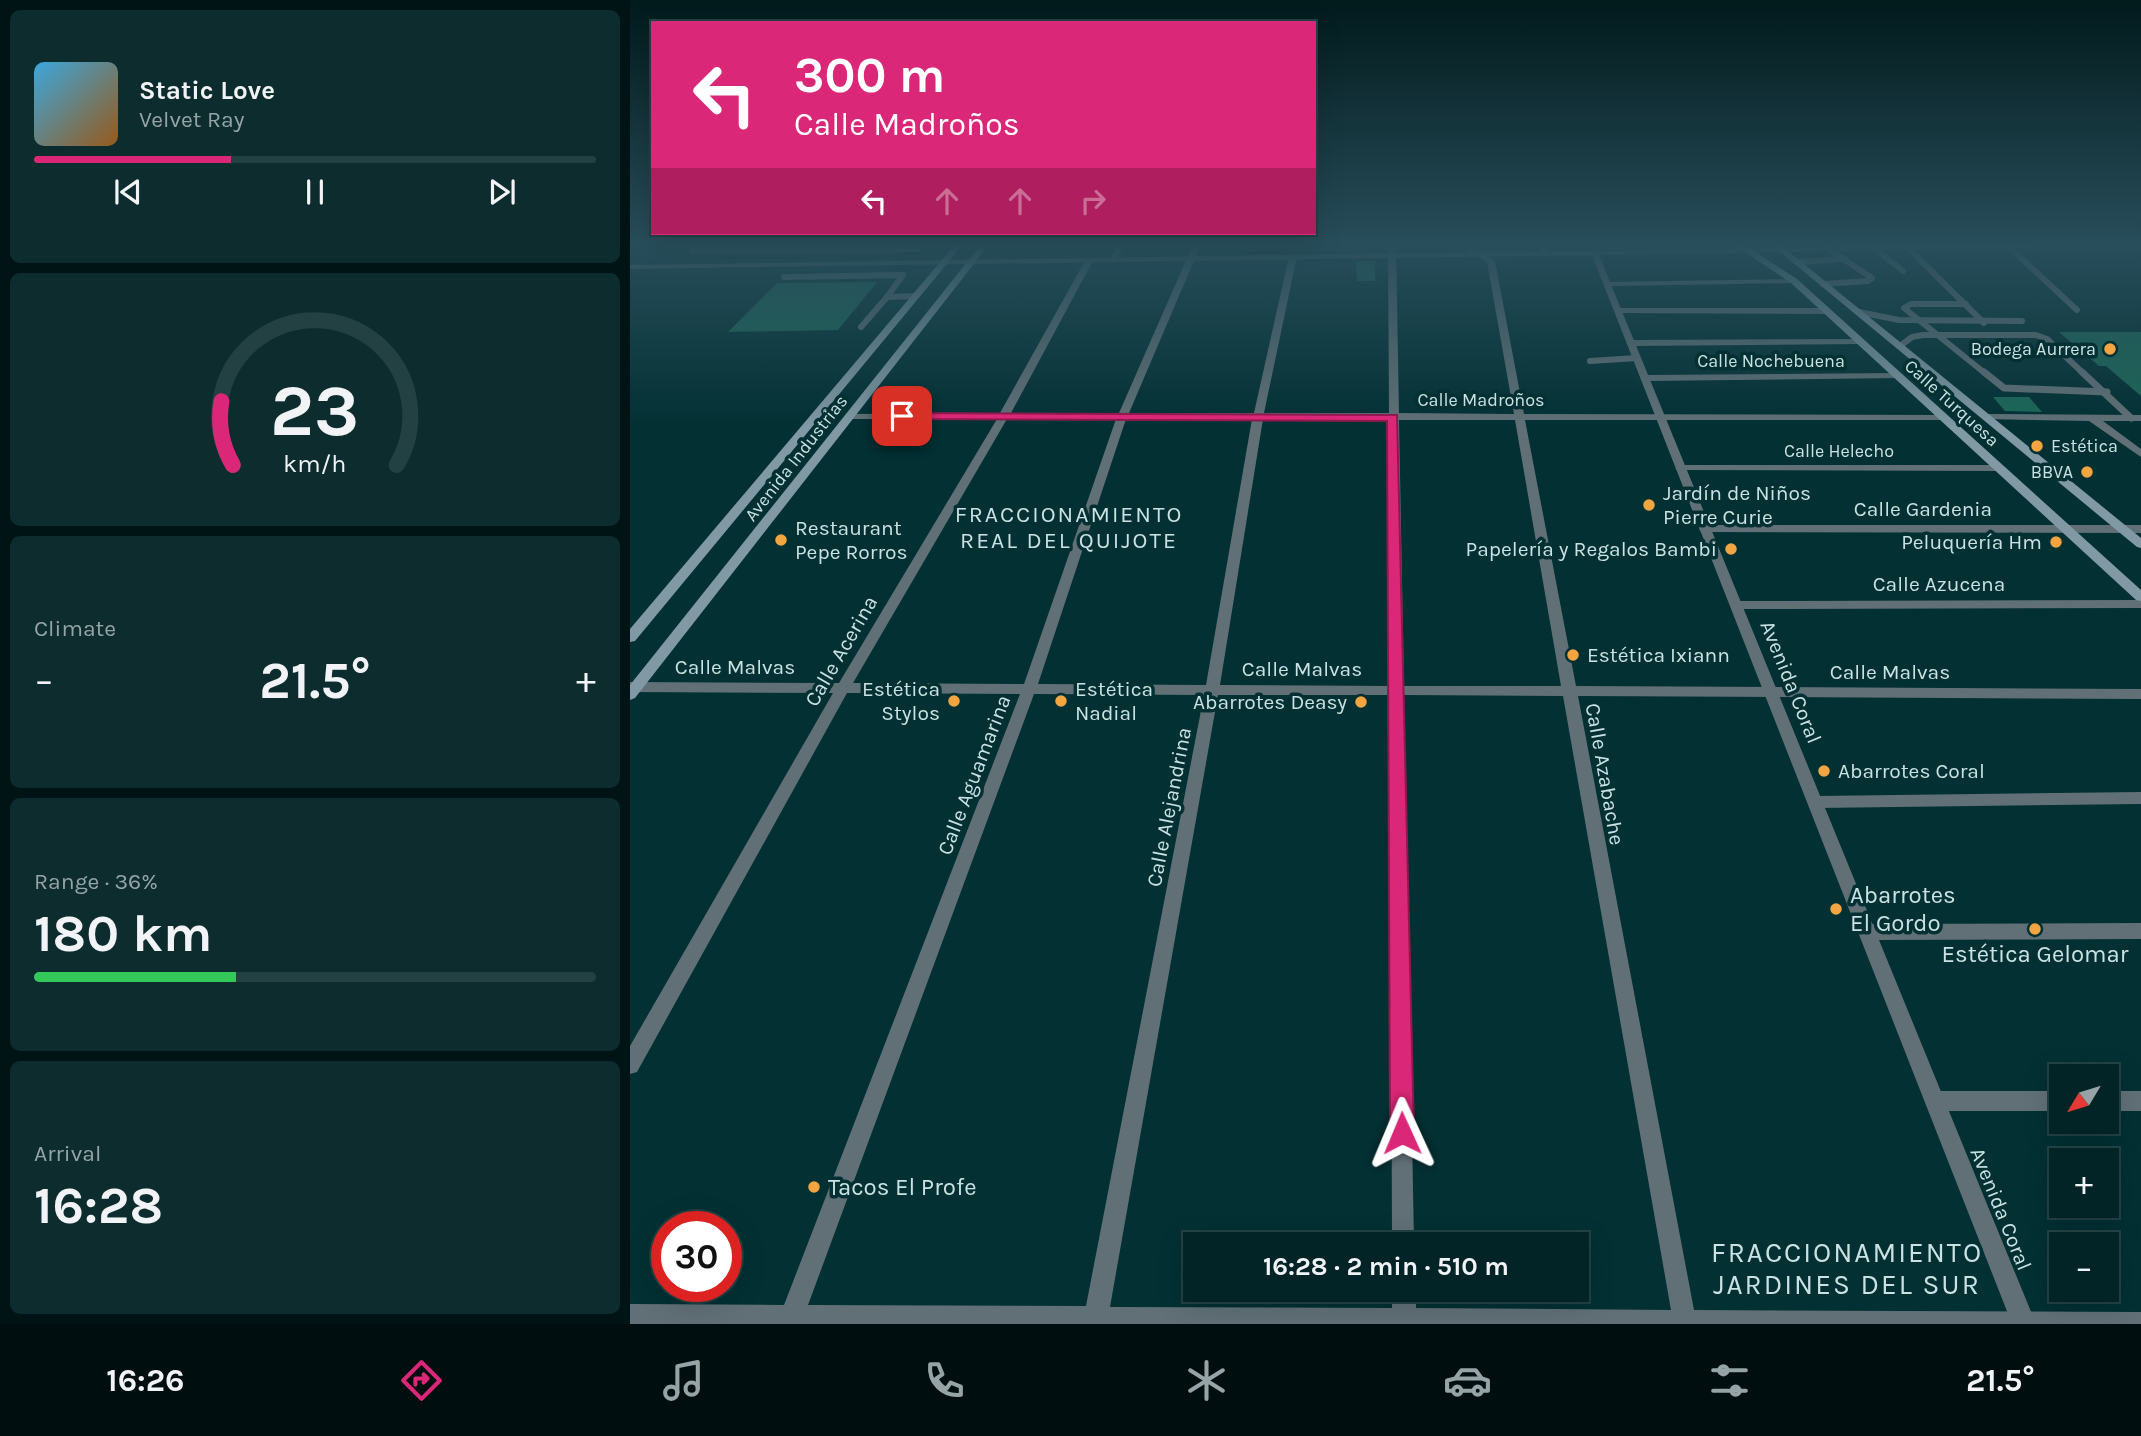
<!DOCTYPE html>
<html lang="en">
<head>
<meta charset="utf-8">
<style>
	body { margin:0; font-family:Karla,sans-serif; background:#0c2c2e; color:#f1f3f6; height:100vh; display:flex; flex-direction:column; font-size:26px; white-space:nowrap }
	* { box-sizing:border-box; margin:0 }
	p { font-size:23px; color:#96a4a7 }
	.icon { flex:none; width:38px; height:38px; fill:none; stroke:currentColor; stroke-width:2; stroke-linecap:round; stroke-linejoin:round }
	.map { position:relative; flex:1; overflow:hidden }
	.side { display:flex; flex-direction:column; gap:10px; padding:10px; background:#011415; width:630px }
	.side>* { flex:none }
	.banner { position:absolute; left:21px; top:21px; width:665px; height:214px; border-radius:0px; box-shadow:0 7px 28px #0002,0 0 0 2px #234143; background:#db2777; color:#fff; overflow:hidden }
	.needle { width:46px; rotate:232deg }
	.controls { position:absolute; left:1419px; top:1064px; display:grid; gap:14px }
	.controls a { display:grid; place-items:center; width:70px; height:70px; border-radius:0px; background:#022426; box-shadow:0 7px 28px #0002,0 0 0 2px #234143; font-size:35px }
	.speed { position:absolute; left:21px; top:1211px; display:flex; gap:14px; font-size:35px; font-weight:700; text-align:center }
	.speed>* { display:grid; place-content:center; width:91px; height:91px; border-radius:50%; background:#022426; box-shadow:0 7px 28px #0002,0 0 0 2px #234143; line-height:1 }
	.speed .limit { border:10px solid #d22; background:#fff; color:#111 }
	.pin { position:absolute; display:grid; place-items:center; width:60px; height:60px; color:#fff; margin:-30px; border-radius:14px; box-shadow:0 4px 10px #0006 }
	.me { position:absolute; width:77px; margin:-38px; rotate:359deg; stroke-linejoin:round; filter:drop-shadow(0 0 5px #0008) }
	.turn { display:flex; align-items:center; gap:24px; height:147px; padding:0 28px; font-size:32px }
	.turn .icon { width:91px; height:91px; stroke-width:2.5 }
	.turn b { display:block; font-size:49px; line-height:60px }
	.lanes { display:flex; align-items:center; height:66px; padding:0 28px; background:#0003; justify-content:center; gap:35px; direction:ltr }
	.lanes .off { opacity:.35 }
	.big { font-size:52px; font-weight:700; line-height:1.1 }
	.side .card { flex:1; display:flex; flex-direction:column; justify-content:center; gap:10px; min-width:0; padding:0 24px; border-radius:10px; background:#0c2c2e }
	.side .dial { align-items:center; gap:0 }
	.dial svg { height:182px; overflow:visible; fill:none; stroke:#234143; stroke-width:7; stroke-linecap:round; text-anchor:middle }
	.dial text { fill:#f1f3f6; stroke:none }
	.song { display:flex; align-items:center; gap:21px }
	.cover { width:84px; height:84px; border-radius:10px; background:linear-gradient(135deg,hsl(200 70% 55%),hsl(30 70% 35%)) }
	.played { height:7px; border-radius:4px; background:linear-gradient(90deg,#db2777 35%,#234143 35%) }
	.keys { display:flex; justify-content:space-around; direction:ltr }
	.heat { display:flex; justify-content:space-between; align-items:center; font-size:38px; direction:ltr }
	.charge { height:10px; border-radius:5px; background:linear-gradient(90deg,#34c759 36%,#234143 0) }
	.trip { position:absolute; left:553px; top:1232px; width:406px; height:70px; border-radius:0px; background:#022426; box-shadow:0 7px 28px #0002,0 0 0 2px #234143; font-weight:700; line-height:70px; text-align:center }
	.tab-bar { display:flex; height:112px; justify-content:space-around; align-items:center; background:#010e0f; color:#96a4a7 }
	.tab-bar .icon { width:49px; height:49px }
	.tab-bar .selected { color:#db2777 }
	.tab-bar b { font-size:32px; color:#f1f3f6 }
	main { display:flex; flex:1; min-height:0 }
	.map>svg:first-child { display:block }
	.building { fill:#1b6757 }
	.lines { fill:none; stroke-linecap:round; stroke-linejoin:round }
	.service-far1 { stroke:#617077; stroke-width:6 }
	.service { stroke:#617077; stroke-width:7 }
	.minor { fill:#617077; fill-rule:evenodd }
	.tertiary { fill:#617077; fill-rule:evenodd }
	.secondary { fill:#8099a4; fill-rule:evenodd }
	.route { fill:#db2777; stroke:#8e194d; stroke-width:2 }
	.poi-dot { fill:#f2a541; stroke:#023033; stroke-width:2.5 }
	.labels { text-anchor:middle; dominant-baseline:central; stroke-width:7; stroke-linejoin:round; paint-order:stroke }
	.far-poi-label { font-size:18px; fill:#cbe1e3; stroke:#023033; text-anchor:end }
	.far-street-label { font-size:18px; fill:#cbe1e3; stroke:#023033 }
	.poi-label { font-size:21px; fill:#cbe1e3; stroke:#023033; text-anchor:start }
	.street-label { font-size:21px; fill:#cbe1e3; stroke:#023033 }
	.neighbourhood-label { font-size:23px; letter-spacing:2px; fill:#cbe1e3; stroke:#023033 }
	.near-poi-label { font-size:24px; fill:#cbe1e3; stroke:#023033; text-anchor:start }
	.near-neighbourhood-label { font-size:28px; letter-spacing:2px; fill:#cbe1e3; stroke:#023033 }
</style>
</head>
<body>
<main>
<section class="side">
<div class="card">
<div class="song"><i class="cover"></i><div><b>Static Love</b><p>Velvet Ray</p></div></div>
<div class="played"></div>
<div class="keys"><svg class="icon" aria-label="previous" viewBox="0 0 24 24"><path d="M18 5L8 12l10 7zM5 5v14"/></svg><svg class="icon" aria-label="pause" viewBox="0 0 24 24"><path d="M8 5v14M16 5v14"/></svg><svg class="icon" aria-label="next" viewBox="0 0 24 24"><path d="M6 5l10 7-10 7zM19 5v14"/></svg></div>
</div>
<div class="card dial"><svg viewBox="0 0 100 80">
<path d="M14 69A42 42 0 1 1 86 69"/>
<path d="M14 69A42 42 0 0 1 9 41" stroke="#db2777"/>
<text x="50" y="56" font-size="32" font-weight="700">23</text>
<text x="50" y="72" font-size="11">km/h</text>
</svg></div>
<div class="card"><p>Climate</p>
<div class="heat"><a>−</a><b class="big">21.5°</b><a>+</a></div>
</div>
<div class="card"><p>Range · 36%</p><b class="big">180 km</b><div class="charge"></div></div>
<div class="card"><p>Arrival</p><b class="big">16:28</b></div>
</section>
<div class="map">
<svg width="1511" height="1324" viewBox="0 0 1511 1324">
	<rect width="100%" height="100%" fill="#023033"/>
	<g class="building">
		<path d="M 726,261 L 745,261 L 745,281 L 727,281 Z"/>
		<path d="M 247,282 L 208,330 L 98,332 L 147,283 Z"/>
		<path d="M 1429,332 L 1511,332 L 1511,396 L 1476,366 L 1469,366 Z"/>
		<path d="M 1363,397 L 1399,397 L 1412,412 L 1375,411 Z"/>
	</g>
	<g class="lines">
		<g class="service-far1">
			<path d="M 1378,246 L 1447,310"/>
			<path d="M 1277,247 L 1354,323"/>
			<path d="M 1244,248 L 1273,271"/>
			<path d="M 62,251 L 268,250 L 285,249 L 301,242"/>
			<path d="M 1167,262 L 1215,259"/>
			<path d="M 154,277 L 273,275 L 257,297 L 286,296"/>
			<path d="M 1193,284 L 1238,281 L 1242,278 L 1197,248"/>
			<path d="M 1336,304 L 1281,304 L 1274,308 L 1356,374"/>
			<path d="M 1229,312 L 1269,320 L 1392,321"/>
			<path d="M 231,327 L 257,297"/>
			<path d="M 1270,346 L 1282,337 L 1293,335 L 1406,335 L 1417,339 L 1454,374"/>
			<path d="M 960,361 L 1007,358"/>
		</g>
		<g class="service">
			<path d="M 1354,372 L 1374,388 L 1477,392"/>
			<path d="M 1452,372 L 1501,418"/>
		</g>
		<g class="minor">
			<path d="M 488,242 L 496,242 L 486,261 L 480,261 Z"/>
			<path d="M 564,242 L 572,242 L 499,413 L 624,413 L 659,256 L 663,254 L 667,256 L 634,413 L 759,413 L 758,242 L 766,242 L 769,413 L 884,414 L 857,262 L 837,250 L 835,242 L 843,242 L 844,247 L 865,261 L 894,414 L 1316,415 L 1317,417 L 1312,420 L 895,420 L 946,686 L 1511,689 L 1511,699 L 948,696 L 1064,1310 L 1511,1312 L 1511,1324 L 0,1324 L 0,1304 L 154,1305 L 390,694 L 217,693 L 7,1072 L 0,1074 L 0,1046 L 203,693 L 0,692 L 0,682 L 209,683 L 367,419 L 221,419 L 216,416 L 217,414 L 370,413 L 456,259 L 460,257 L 464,259 L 381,413 L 489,413 ZM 377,419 L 486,419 L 394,684 L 223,683 ZM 496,419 L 622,419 L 576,685 L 408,684 ZM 633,419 L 759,420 L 760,686 L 590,685 ZM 769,420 L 885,420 L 931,686 L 774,686 ZM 404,694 L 574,695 L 456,1306 L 178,1305 ZM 588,695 L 760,695 L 762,1244 L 784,1244 L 774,695 L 933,696 L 1041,1310 L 786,1308 L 786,1290 L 762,1290 L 762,1308 L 480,1307 Z"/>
			<path d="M 908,242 L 916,242 L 918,254 L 912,254 Z"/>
			<path d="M 980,242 L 988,242 L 991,253 L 985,253 Z"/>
			<path d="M 1164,279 L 1167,279 L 1167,283 L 977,286 L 973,284 L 977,282 Z"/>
			<path d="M 988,308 L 1196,308 L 1200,311 L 1196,314 L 985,313 L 985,309 Z"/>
			<path d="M 1232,339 L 1232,343 L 1229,344 L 1001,346 L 996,343 L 1001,340 Z"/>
			<path d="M 1267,373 L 1272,376 L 1270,378 L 1015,381 L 1010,378 L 1015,375 Z"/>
			<path d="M 1358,414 L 1511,415 L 1511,421 L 1473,421 L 1511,449 L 1511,457 L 1459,421 L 1354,419 L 1353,417 Z"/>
			<path d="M 1051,465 L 1368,465 L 1374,468 L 1368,471 L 1047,470 L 1045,468 Z"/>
			<path d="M 1075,525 L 1511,525 L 1511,533 L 1071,532 L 1069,529 L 1071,526 Z"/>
			<path d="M 1511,600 L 1511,608 L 1108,609 L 1101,605 L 1108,601 Z"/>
			<path d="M 1511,792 L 1511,804 L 1187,808 L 1181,806 L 1179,802 L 1181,798 L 1187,796 Z"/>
			<path d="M 1511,923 L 1511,939 L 1237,940 L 1231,937 L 1228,932 L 1231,927 L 1237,924 Z"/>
			<path d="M 1305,1091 L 1432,1091 L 1432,1111 L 1305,1111 L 1298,1108 L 1295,1101 L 1298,1094 Z"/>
			<rect x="1477" y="1091" width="34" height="20"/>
		</g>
		<path class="tertiary" d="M 1511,242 L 1511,246 L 969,255 L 1406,1324 L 1382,1324 L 962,255 L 0,269 L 0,265 Z"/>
		<g class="secondary">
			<path d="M 327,242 L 335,242 L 5,641 L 0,642 L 0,629 Z"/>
			<path d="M 353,242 L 361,242 L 5,698 L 0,700 L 0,685 Z"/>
			<path d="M 1100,242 L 1110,242 L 1167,279 L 1511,590 L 1511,601 L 1506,600 L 1161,283 Z"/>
			<path d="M 1138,242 L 1147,242 L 1511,538 L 1511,548 L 1507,547 Z"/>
		</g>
	</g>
	<linearGradient id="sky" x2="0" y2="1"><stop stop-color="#011a1c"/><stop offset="0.57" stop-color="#284e5b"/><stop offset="1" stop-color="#284e5b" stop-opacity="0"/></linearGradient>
	<rect width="1511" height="428" fill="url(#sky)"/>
	<path class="route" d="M 268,413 L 767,415 L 784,1133 L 780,1142 L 772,1145 L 763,1142 L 760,1133 L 757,421 L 272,419 L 268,418 Z"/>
	<g class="poi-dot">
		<circle cx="1480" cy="349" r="7"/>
		<circle cx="1407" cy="446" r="7"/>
		<circle cx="1457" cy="472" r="7"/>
		<circle cx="1019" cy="505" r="7"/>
		<circle cx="151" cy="540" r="7"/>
		<circle cx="1426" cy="542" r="7"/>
		<circle cx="1101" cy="549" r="7"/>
		<circle cx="943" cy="655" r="7"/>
		<circle cx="324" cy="701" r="7"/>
		<circle cx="431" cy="701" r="7"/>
		<circle cx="731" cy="702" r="7"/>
		<circle cx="1194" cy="771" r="7"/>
		<circle cx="1206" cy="909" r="7"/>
		<circle cx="1405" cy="929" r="7"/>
		<circle cx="184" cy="1187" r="7"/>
	</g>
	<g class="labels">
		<g class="far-poi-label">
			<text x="1466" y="349">Bodega Aurrera</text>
			<text x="1421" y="446" text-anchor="start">Estética</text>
			<text x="1443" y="472">BBVA</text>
		</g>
		<g class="far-street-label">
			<text x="1141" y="361">Calle Nochebuena</text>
			<text x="851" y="400">Calle Madroños</text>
			<text transform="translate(1322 403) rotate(42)">Calle Turquesa</text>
			<text x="1209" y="451">Calle Helecho</text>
			<text transform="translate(166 458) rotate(-52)">Avenida Industrias</text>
		</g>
		<g class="poi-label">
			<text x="1033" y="493">Jardín de Niños<tspan x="1033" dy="24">Pierre Curie</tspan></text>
			<text x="165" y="528">Restaurant<tspan x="165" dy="24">Pepe Rorros</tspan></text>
			<text x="1412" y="542" text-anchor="end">Peluquería Hm</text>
			<text x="1087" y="549" text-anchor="end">Papelería y Regalos Bambi</text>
			<text x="957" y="655">Estética Ixiann</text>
			<text x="310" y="689" text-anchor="end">Estética<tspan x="310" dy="24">Stylos</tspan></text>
			<text x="445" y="689">Estética<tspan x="445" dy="24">Nadial</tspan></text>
			<text x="717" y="702" text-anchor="end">Abarrotes Deasy</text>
			<text x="1208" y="771">Abarrotes Coral</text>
		</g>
		<g class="street-label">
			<text x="1293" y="509">Calle Gardenia</text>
			<text x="1309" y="584">Calle Azucena</text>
			<text transform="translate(211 651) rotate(-60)">Calle Acerina</text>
			<text x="105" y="667">Calle Malvas</text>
			<text x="672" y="669">Calle Malvas</text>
			<text x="1260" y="672">Calle Malvas</text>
			<text transform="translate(1161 682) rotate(68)">Avenida Coral</text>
			<text transform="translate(975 774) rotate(80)">Calle Azabache</text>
			<text transform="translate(344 775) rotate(-69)">Calle Aguamarina</text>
			<text transform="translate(539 807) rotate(-79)">Calle Alejandrina</text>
			<text transform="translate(1371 1209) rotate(68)">Avenida Coral</text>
		</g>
		<g class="neighbourhood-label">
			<text x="439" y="514">FRACCIONAMIENTO<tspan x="439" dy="26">REAL DEL QUIJOTE</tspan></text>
		</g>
		<g class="near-poi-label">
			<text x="1220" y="895">Abarrotes<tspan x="1220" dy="28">El Gordo</tspan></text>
			<text x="1405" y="954" text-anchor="middle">Estética Gelomar</text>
			<text x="198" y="1187">Tacos El Profe</text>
		</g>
		<g class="near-neighbourhood-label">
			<text x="1217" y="1252">FRACCIONAMIENTO<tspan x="1217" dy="32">JARDINES DEL SUR</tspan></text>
		</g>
	</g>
</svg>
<div class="controls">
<a><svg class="needle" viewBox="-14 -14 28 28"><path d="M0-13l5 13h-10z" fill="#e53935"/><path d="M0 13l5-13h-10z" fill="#96a4a7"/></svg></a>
<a>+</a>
<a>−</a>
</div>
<div class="speed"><div class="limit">30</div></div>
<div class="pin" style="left:272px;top:416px;background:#d93025"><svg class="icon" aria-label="arrive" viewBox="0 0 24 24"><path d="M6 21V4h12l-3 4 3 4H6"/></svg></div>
<svg class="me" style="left:772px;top:1133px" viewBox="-20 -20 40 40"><path d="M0-17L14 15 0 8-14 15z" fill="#db2777" stroke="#fff" stroke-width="4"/></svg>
<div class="trip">16:28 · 2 min · 510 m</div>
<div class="banner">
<div class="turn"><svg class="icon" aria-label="left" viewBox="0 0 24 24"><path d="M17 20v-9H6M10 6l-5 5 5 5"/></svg><div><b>300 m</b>Calle Madroños</div></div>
<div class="lanes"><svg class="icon" aria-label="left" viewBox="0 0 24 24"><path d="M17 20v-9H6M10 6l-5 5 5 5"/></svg><svg class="icon off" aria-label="ahead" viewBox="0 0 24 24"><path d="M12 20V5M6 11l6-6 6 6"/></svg><svg class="icon off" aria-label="ahead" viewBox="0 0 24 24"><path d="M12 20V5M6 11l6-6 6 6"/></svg><svg class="icon off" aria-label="right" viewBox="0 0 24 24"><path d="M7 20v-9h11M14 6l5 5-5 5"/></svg></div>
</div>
</div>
</main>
<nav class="tab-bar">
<b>16:26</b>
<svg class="icon selected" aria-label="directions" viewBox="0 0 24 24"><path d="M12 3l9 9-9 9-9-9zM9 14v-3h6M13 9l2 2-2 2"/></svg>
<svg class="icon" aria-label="music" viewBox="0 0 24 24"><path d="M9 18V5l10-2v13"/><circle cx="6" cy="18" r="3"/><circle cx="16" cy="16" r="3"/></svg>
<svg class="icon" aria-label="phone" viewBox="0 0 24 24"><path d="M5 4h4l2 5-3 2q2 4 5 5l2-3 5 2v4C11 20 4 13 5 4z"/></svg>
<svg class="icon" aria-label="climate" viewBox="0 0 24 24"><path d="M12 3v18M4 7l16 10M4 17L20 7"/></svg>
<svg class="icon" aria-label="car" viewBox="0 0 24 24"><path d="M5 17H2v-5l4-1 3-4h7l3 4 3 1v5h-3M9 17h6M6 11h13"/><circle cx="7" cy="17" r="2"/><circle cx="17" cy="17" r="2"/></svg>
<svg class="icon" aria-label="filters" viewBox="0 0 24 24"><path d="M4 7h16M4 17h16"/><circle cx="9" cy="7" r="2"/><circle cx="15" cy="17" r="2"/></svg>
<b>21.5°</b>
</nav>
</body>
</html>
